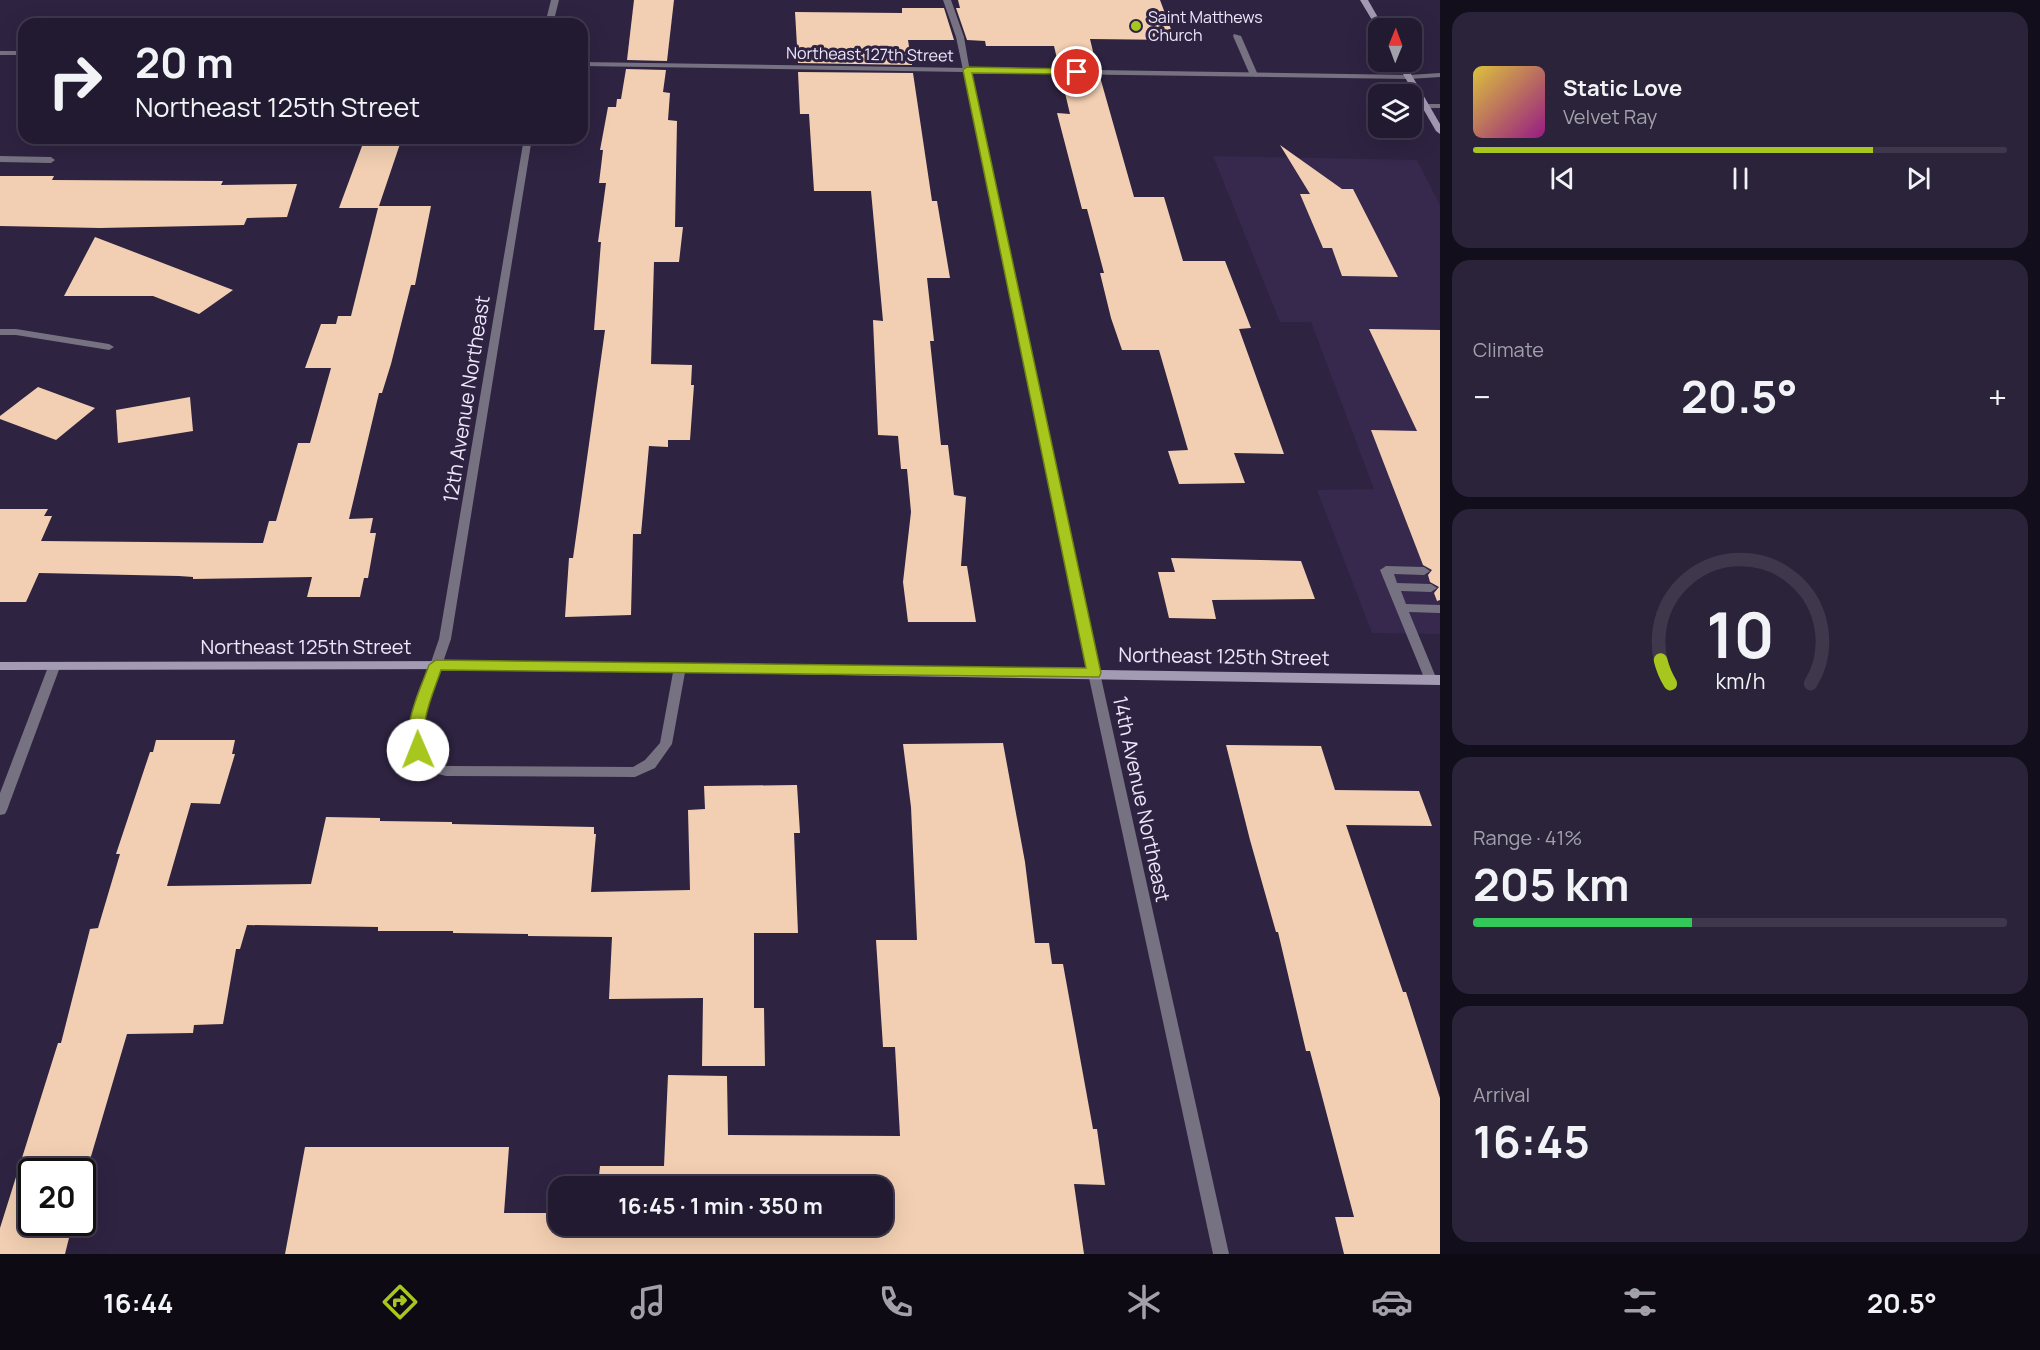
<!DOCTYPE html>
<html lang="en">
<head>
<meta charset="utf-8">
<style>
	body { margin:0; font-family:Manrope,sans-serif; background:#2a2339; color:#f1f3f6; height:100vh; display:flex; flex-direction:column; font-size:22px; white-space:nowrap }
	* { box-sizing:border-box; margin:0 }
	p { font-size:20px; color:#a2a1ab }
	.icon { flex:none; width:33px; height:33px; fill:none; stroke:currentColor; stroke-width:2; stroke-linecap:round; stroke-linejoin:round }
	.map { position:relative; flex:1; overflow:hidden }
	.details { display:flex; flex-direction:column; gap:12px; padding:12px; background:#130e1b; width:600px }
	.details>* { flex:none }
	.top-card { position:absolute; left:18px; top:18px; width:570px; height:126px; border-radius:18px; box-shadow:0 6px 24px #0002,0 0 0 2px #3f384d; background:#221a31; color:#f1f3f6; overflow:hidden }
	.needle { width:39px; rotate:1deg }
	.buttons { position:absolute; left:1368px; top:18px; display:grid; gap:12px }
	.buttons a { display:grid; place-items:center; width:54px; height:54px; border-radius:12px; background:#221a31; box-shadow:0 6px 24px #0002,0 0 0 2px #3f384d; font-size:30px }
	.speed { position:absolute; left:18px; top:1158px; display:flex; gap:12px; font-size:30px; font-weight:700; text-align:center }
	.speed>* { display:grid; place-content:center; width:78px; height:78px; border-radius:50%; background:#221a31; box-shadow:0 6px 24px #0002,0 0 0 2px #3f384d; line-height:1 }
	.speed .limit { border:3px solid #111; border-radius:9px; background:#fff; color:#111 }
	.pin { position:absolute; display:grid; place-items:center; width:51px; height:51px; color:#fff; margin:-26px; border:3px solid #fff; border-radius:50%; box-shadow:0 2px 6px #0007 }
	.me { position:absolute; width:66px; margin:-33px; rotate:359deg; stroke-linejoin:round; filter:drop-shadow(0 0 4px #0008) }
	.turn { display:flex; align-items:center; gap:21px; height:126px; padding:0 18px; font-size:27px }
	.turn .icon { width:78px; height:78px; stroke-width:2.5 }
	.turn b { display:block; font-size:42px; line-height:51px }
	.big { font-size:45px; font-weight:700; line-height:1.1 }
	.details .card { flex:1; display:flex; flex-direction:column; justify-content:center; gap:9px; min-width:0; padding:0 21px; border-radius:18px; background:#2a2339 }
	.details .dial { align-items:center; gap:0 }
	.dial svg { height:156px; overflow:visible; fill:none; stroke:#3f384d; stroke-width:7; stroke-linecap:round; text-anchor:middle }
	.dial text { fill:#f1f3f6; stroke:none }
	.song { display:flex; align-items:center; gap:18px }
	.cover { width:72px; height:72px; border-radius:9px; background:linear-gradient(135deg,hsl(50 70% 55%),hsl(310 70% 35%)) }
	.played { height:6px; border-radius:3px; background:linear-gradient(90deg,#a7c71e 75%,#3f384d 75%) }
	.keys { display:flex; justify-content:space-around; direction:ltr }
	.heat { display:flex; justify-content:space-between; align-items:center; font-size:33px; direction:ltr }
	.charge { height:9px; border-radius:4px; background:linear-gradient(90deg,#34c759 41%,#3f384d 0) }
	.trip { position:absolute; left:548px; top:1176px; width:345px; height:60px; border-radius:18px; background:#221a31; box-shadow:0 6px 24px #0002,0 0 0 2px #3f384d; font-weight:700; line-height:60px; text-align:center }
	.dock { display:flex; height:96px; justify-content:space-around; align-items:center; background:#0e0a14; color:#a2a1ab }
	.dock .icon { width:42px; height:42px }
	.dock .selected { color:#a7c71e }
	.dock b { font-size:27px; color:#f1f3f6 }
	main { display:flex; flex:1; min-height:0 }
	.map>svg:first-child { display:block }
	.built { fill:#37284d }
	.building { fill:#f2cfb2 }
	.lines { fill:none; stroke-linecap:round; stroke-linejoin:round }
	.lane { fill:#777281; fill-rule:evenodd }
	.street { fill:#777281; fill-rule:evenodd }
	.secondary { fill:#a39ab3; fill-rule:evenodd }
	.route { fill:#a7c71e; stroke:#6d8114; stroke-width:1.5 }
	.poi-dot { fill:#a7c71e; stroke:#2e2341; stroke-width:2 }
	.labels { text-anchor:middle; dominant-baseline:central; stroke-width:6; stroke-linejoin:round; paint-order:stroke }
	.far-poi-label { font-size:16px; fill:#eee7fb; stroke:#2e2341; text-anchor:start }
	.far-street-label { font-size:16px; fill:#eee7fb; stroke:#2e2341 }
	.street-label { font-size:20px; fill:#eee7fb; stroke:#2e2341 }
</style>
</head>
<body>
<main>
<div class="map">
<svg width="1440" height="1254" viewBox="0 0 1440 1254">
	<rect width="100%" height="100%" fill="#2e2341"/>
	<path class="built" d="M 1213,156 L 1417,160 L 1440,205 L 1440,634 L 1372,633 L 1317,490 L 1374,489 L 1311,322 L 1280,322 Z"/>
	<g class="building">
		<path d="M 634,0 L 674,0 L 667,61 L 627,60 Z"/>
		<path d="M 958,0 L 1160,0 L 1175,40 L 1090,39 L 1097,68 L 1059,67 L 1054,46 L 986,46 L 985,41 L 967,40 L 956,8 L 960,8 Z"/>
		<path d="M 902,8 L 944,8 L 954,40 L 908,40 L 912,65 L 798,63 L 795,12 L 902,13 Z"/>
		<path d="M 626,69 L 666,70 L 663,92 L 670,93 L 668,120 L 677,121 L 675,227 L 683,227 L 679,262 L 654,262 L 651,364 L 692,365 L 691,385 L 694,385 L 690,440 L 668,440 L 668,447 L 649,446 L 641,534 L 633,534 L 631,615 L 565,617 L 569,558 L 573,558 L 605,330 L 594,330 L 601,242 L 598,242 L 606,183 L 599,183 L 603,150 L 600,150 L 608,107 L 616,107 L 617,99 L 621,99 Z"/>
		<path d="M 798,72 L 913,73 L 932,201 L 937,201 L 950,278 L 927,278 L 934,341 L 930,341 L 941,445 L 948,445 L 954,495 L 966,497 L 961,566 L 967,566 L 976,622 L 908,622 L 903,582 L 911,512 L 907,469 L 901,469 L 898,436 L 878,435 L 873,320 L 883,321 L 871,191 L 814,191 L 809,114 L 800,114 Z"/>
		<path d="M 1061,76 L 1100,77 L 1134,197 L 1164,197 L 1183,261 L 1225,261 L 1251,328 L 1239,329 L 1284,454 L 1234,453 L 1245,483 L 1179,484 L 1168,451 L 1188,450 L 1159,350 L 1122,350 L 1111,318 L 1100,273 L 1104,273 L 1087,209 L 1082,209 L 1057,113 L 1070,114 Z"/>
		<path d="M 365,138 L 402,138 L 379,206 L 431,206 L 415,285 L 411,285 L 391,364 L 382,393 L 379,393 L 349,519 L 373,518 L 370,533 L 376,533 L 368,578 L 364,578 L 360,597 L 307,597 L 312,577 L 193,579 L 193,577 L 179,576 L 39,573 L 26,602 L 0,602 L 0,509 L 48,509 L 44,516 L 52,516 L 41,541 L 263,543 L 269,521 L 276,521 L 298,443 L 310,443 L 331,368 L 305,368 L 321,324 L 336,324 L 338,316 L 351,316 L 378,208 L 339,208 Z"/>
		<path d="M 1280,145 L 1342,189 L 1353,189 L 1398,277 L 1342,276 L 1332,248 L 1323,248 L 1300,194 L 1310,194 Z"/>
		<path d="M 0,176 L 54,176 L 52,180 L 223,181 L 221,185 L 297,184 L 287,217 L 247,218 L 244,225 L 100,228 L 0,226 Z"/>
		<path d="M 95,237 L 233,290 L 199,314 L 153,296 L 64,296 Z"/>
		<path d="M 1369,329 L 1440,330 L 1440,600 L 1437,601 L 1434,593 L 1439,587 L 1430,582 L 1428,575 L 1432,570 L 1423,565 L 1371,430 L 1417,431 Z"/>
		<path d="M 38,387 L 95,408 L 56,440 L 0,419 L 0,416 Z"/>
		<path d="M 190,397 L 193,431 L 118,443 L 116,410 Z"/>
		<path d="M 1171,558 L 1301,561 L 1315,599 L 1212,600 L 1216,619 L 1169,618 L 1158,572 L 1175,572 Z"/>
		<path d="M 156,740 L 235,740 L 232,754 L 235,754 L 220,804 L 191,803 L 167,886 L 311,884 L 326,817 L 380,818 L 380,821 L 452,822 L 452,824 L 594,827 L 594,834 L 596,834 L 591,892 L 690,890 L 688,810 L 705,809 L 704,786 L 797,785 L 800,833 L 794,833 L 798,933 L 754,933 L 754,1008 L 764,1008 L 765,1066 L 702,1066 L 703,998 L 609,999 L 612,937 L 528,936 L 528,934 L 453,933 L 453,931 L 378,931 L 378,927 L 247,925 L 240,949 L 236,949 L 223,1024 L 194,1025 L 193,1033 L 127,1034 L 82,1187 L 82,1172 L 32,1172 L 32,1222 L 73,1222 L 65,1254 L 0,1254 L 0,1228 L 58,1043 L 61,1043 L 90,929 L 98,928 L 120,854 L 116,854 L 150,752 L 153,752 Z"/>
		<path d="M 1003,743 L 1025,862 L 1035,943 L 1049,943 L 1052,964 L 1063,964 L 1093,1129 L 1097,1129 L 1105,1185 L 1074,1184 L 1084,1254 L 285,1254 L 305,1147 L 509,1147 L 504,1213 L 558,1213 L 558,1226 L 882,1226 L 882,1186 L 598,1186 L 600,1166 L 664,1166 L 668,1075 L 727,1076 L 728,1135 L 900,1136 L 895,1047 L 883,1047 L 876,940 L 917,940 L 911,807 L 903,744 Z"/>
		<path d="M 1226,745 L 1321,746 L 1335,790 L 1419,791 L 1432,826 L 1346,825 L 1403,992 L 1406,992 L 1440,1098 L 1440,1254 L 1344,1254 L 1335,1217 L 1354,1217 L 1310,1051 L 1306,1051 L 1278,932 L 1276,932 L 1250,840 Z"/>
	</g>
	<g class="lines">
		<g class="lane">
			<path d="M 943,0 L 951,0 L 964,37 L 970,72 L 963,70 L 956,37 Z"/>
			<path d="M 1234,34 L 1241,36 L 1258,75 L 1257,77 L 1250,75 L 1233,36 Z"/>
			<path d="M 1440,73 L 1440,77 L 1409,79 L 1405,77 L 1409,75 Z"/>
			<rect x="1423" y="104" width="17" height="4"/>
			<path d="M 0,156 L 51,157 L 55,160 L 51,163 L 0,162 Z"/>
			<path d="M 1386,566 L 1424,567 L 1430,571 L 1424,575 L 1394,574 L 1397,583 L 1431,584 L 1437,588 L 1431,592 L 1401,591 L 1406,604 L 1440,605 L 1440,613 L 1438,613 L 1409,612 L 1437,680 L 1435,683 L 1427,683 L 1425,680 L 1380,570 Z"/>
			<path d="M 436,661 L 442,665 C 430,697 411,730 432,762 L 446,766 L 633,767 L 645,760 L 660,743 L 674,667 L 680,663 L 686,667 L 672,744 L 655,768 L 635,777 L 446,776 L 423,770 C 419,763 414,756 412,749 C 404,722 419,685 432,662 Z"/>
		</g>
		<g class="street">
			<path d="M 551,0 L 559,0 L 553,24 L 545,24 Z"/>
			<rect x="0" y="51" width="24" height="4"/>
			<path d="M 582,62 L 1409,75 L 1413,77 L 1409,79 L 972,73 L 1100,673 L 1229,1254 L 1213,1254 L 1088,673 L 964,72 L 582,66 Z"/>
			<path d="M 524,138 L 532,138 L 451,639 L 442,665 L 436,669 L 430,665 L 439,639 Z"/>
			<path d="M 0,329 L 16,329 L 109,344 L 114,347 L 109,350 L 16,335 L 0,335 Z"/>
			<path d="M 54,663 L 60,667 L 7,810 L 5,814 L 0,815 L 0,793 L 48,667 Z"/>
		</g>
		<g class="secondary">
			<path d="M 1360,0 L 1368,0 L 1384,28 L 1378,30 Z"/>
			<path d="M 1396,62 L 1404,62 L 1440,124 L 1440,134 L 1436,131 Z"/>
			<path d="M 478,661 L 1440,675 L 1440,685 L 478,669 L 0,670 L 0,662 Z"/>
		</g>
	</g>
	<path class="route" d="M 967,67 L 1077,69 L 1081,72 L 1077,74 L 972,73 L 1101,673 L 1099,677 L 441,670 C 436,685 429,701 426,716 C 423,728 429,744 424,754 L 413,754 C 400,728 420,691 429,665 L 436,660 L 1086,668 L 963,70 Z"/>
	<circle class="poi-dot" cx="1136" cy="26" r="6"/>
	<g class="labels">
		<g class="far-poi-label">
			<text x="1148" y="17">Saint Matthews<tspan x="1148" dy="18">Church</tspan></text>
		</g>
		<g class="far-street-label">
			<text transform="translate(870 54) rotate(1)">Northeast 127th Street</text>
		</g>
		<g class="street-label">
			<text transform="translate(466 399) rotate(-81)">12th Avenue Northeast</text>
			<text x="306" y="646">Northeast 125th Street</text>
			<text transform="translate(1224 656) rotate(1)">Northeast 125th Street</text>
			<text transform="translate(1142 799) rotate(78)">14th Avenue Northeast</text>
		</g>
	</g>
</svg>
<div class="buttons">
<a><svg class="needle" viewBox="-14 -14 28 28"><path d="M0-13l5 13h-10z" fill="#e53935"/><path d="M0 13l5-13h-10z" fill="#a2a1ab"/></svg></a>
<a><svg class="icon" aria-label="layers" viewBox="0 0 24 24"><path d="M12 4l9 5-9 5-9-5zM3 14l9 5 9-5"/></svg></a>
</div>
<div class="speed"><div class="limit">20</div></div>
<div class="pin" style="left:1077px;top:72px;background:#d93025"><svg class="icon" aria-label="arrive" viewBox="0 0 24 24"><path d="M6 21V4h12l-3 4 3 4H6"/></svg></div>
<svg class="me" style="left:418px;top:750px" viewBox="-20 -20 40 40"><circle r="19" fill="#fff"/><path d="M0-13L10 11 0 6-10 11z" fill="#a7c71e"/></svg>
<div class="trip">16:45 · 1 min · 350 m</div>
<div class="top-card">
<div class="turn"><svg class="icon" aria-label="right" viewBox="0 0 24 24"><path d="M7 20v-9h11M14 6l5 5-5 5"/></svg><div><b>20 m</b>Northeast 125th Street</div></div>
</div>
</div>
<section class="details">
<div class="card">
<div class="song"><i class="cover"></i><div><b>Static Love</b><p>Velvet Ray</p></div></div>
<div class="played"></div>
<div class="keys"><svg class="icon" aria-label="previous" viewBox="0 0 24 24"><path d="M18 5L8 12l10 7zM5 5v14"/></svg><svg class="icon" aria-label="pause" viewBox="0 0 24 24"><path d="M8 5v14M16 5v14"/></svg><svg class="icon" aria-label="next" viewBox="0 0 24 24"><path d="M6 5l10 7-10 7zM19 5v14"/></svg></div>
</div>
<div class="card"><p>Climate</p>
<div class="heat"><a>−</a><b class="big">20.5°</b><a>+</a></div>
</div>
<div class="card dial"><svg viewBox="0 0 100 80">
<path d="M14 69A42 42 0 1 1 86 69"/>
<path d="M14 69A42 42 0 0 1 9 57" stroke="#a7c71e"/>
<text x="50" y="56" font-size="32" font-weight="700">10</text>
<text x="50" y="72" font-size="11">km/h</text>
</svg></div>
<div class="card"><p>Range · 41%</p><b class="big">205 km</b><div class="charge"></div></div>
<div class="card"><p>Arrival</p><b class="big">16:45</b></div>
</section>
</main>
<nav class="dock">
<b>16:44</b>
<svg class="icon selected" aria-label="directions" viewBox="0 0 24 24"><path d="M12 3l9 9-9 9-9-9zM9 14v-3h6M13 9l2 2-2 2"/></svg>
<svg class="icon" aria-label="music" viewBox="0 0 24 24"><path d="M9 18V5l10-2v13"/><circle cx="6" cy="18" r="3"/><circle cx="16" cy="16" r="3"/></svg>
<svg class="icon" aria-label="phone" viewBox="0 0 24 24"><path d="M5 4h4l2 5-3 2q2 4 5 5l2-3 5 2v4C11 20 4 13 5 4z"/></svg>
<svg class="icon" aria-label="climate" viewBox="0 0 24 24"><path d="M12 3v18M4 7l16 10M4 17L20 7"/></svg>
<svg class="icon" aria-label="car" viewBox="0 0 24 24"><path d="M5 17H2v-5l4-1 3-4h7l3 4 3 1v5h-3M9 17h6M6 11h13"/><circle cx="7" cy="17" r="2"/><circle cx="17" cy="17" r="2"/></svg>
<svg class="icon" aria-label="filters" viewBox="0 0 24 24"><path d="M4 7h16M4 17h16"/><circle cx="9" cy="7" r="2"/><circle cx="15" cy="17" r="2"/></svg>
<b>20.5°</b>
</nav>
</body>
</html>
